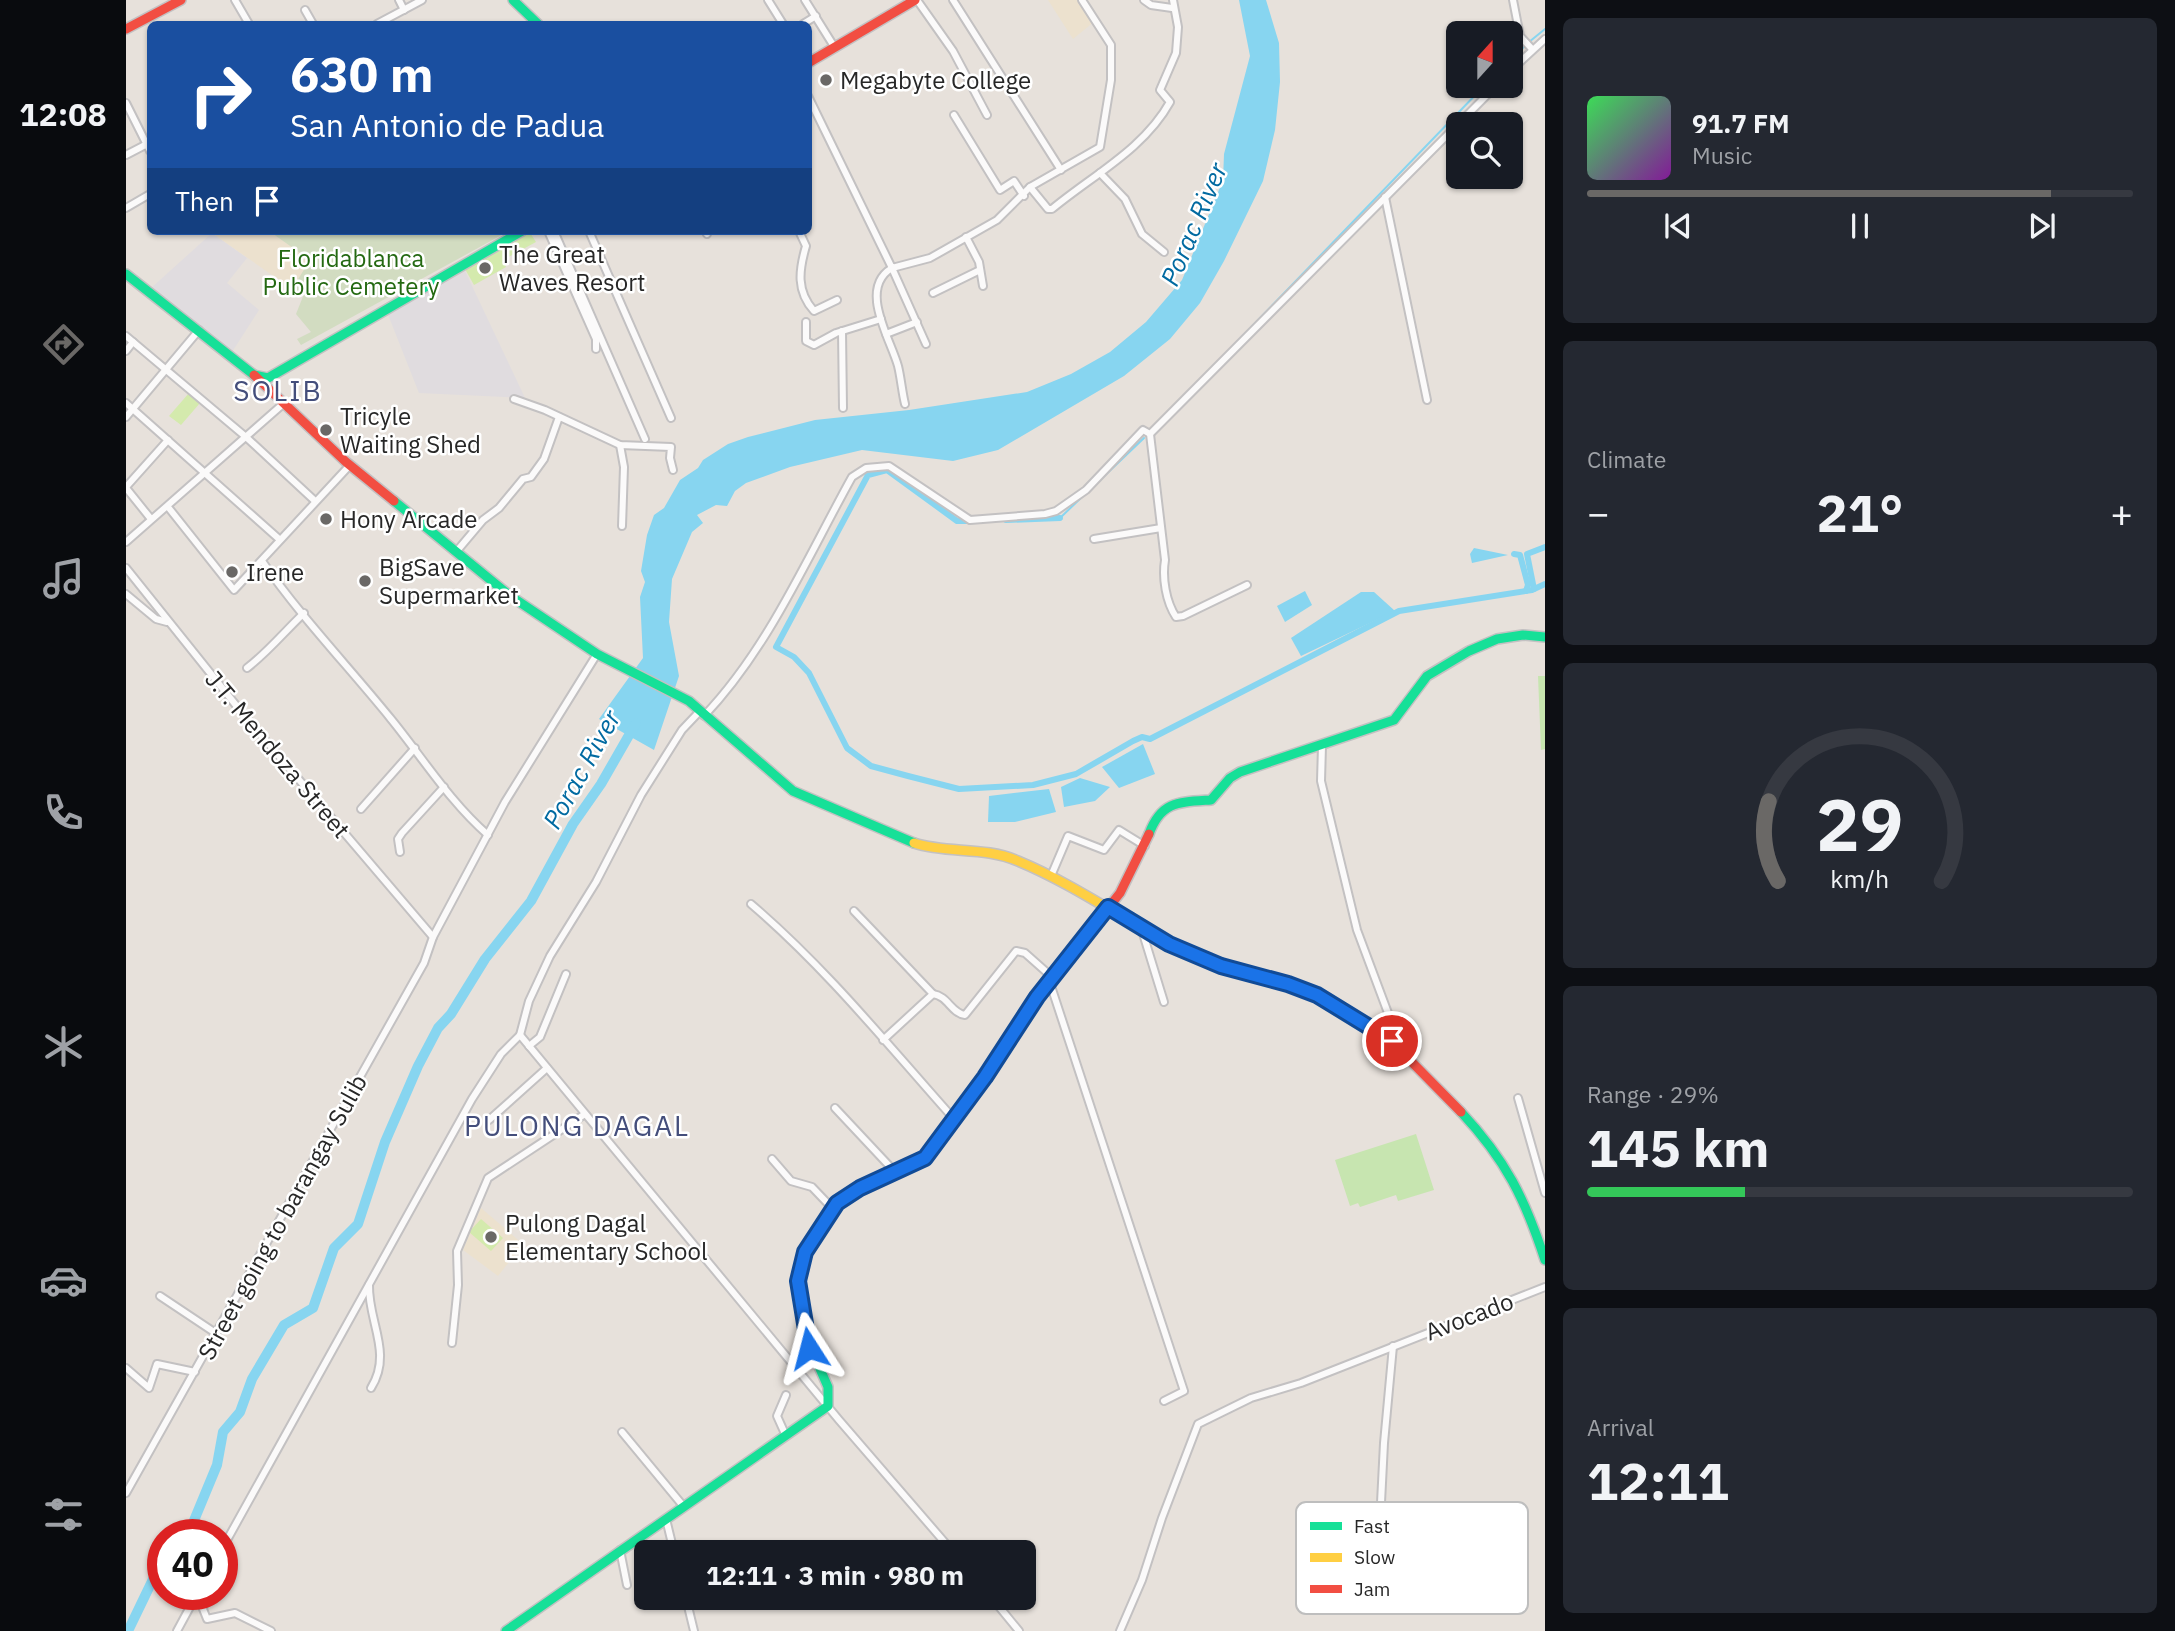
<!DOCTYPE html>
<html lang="en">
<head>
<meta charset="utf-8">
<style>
	body { margin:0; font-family:"IBM Plex Sans",sans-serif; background:#242831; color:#f1f3f6; height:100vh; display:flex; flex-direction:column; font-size:26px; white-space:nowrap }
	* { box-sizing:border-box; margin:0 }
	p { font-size:23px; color:#9ea1a6 }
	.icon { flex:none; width:38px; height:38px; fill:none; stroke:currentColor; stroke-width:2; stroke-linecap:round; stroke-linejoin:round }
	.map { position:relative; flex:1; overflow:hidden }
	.drawer { display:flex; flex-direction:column; gap:18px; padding:18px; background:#0d0f14; width:630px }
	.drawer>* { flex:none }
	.hud { position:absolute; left:21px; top:21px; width:665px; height:214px; border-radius:10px; box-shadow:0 2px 5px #0004; background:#1a4fa0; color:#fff; overflow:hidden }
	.needle { width:46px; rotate:21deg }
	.buttons { position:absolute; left:1320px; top:21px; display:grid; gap:14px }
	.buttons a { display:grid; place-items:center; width:77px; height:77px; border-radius:10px; background:#171b24; box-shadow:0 2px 5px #0004; font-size:35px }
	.speed { position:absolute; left:21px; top:1519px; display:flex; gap:14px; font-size:35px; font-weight:700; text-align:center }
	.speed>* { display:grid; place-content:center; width:91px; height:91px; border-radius:50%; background:#171b24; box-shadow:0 2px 5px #0004; line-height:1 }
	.speed .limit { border:10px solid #d22; background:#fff; color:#111 }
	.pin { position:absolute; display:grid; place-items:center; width:60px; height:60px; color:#fff; margin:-30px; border:4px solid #fff; border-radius:50%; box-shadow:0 2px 7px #0007 }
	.me { position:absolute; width:77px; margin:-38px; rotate:351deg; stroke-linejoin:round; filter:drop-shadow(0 0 5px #0008) }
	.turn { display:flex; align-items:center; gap:24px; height:147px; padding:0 28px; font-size:32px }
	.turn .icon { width:91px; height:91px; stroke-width:2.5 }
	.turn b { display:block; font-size:49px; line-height:60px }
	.then { display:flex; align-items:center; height:66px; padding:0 28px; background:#0003; gap:14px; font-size:26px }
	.big { font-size:52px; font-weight:700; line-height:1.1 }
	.drawer .widget { flex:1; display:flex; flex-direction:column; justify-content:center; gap:10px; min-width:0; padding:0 24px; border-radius:10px; background:#242831 }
	.drawer .dial { align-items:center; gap:0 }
	.dial svg { height:182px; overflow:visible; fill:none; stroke:#363941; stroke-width:7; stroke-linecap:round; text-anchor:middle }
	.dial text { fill:#f1f3f6; stroke:none }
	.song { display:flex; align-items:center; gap:21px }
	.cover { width:84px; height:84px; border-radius:10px; background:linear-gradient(135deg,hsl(130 70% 55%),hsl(290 70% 35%)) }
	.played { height:7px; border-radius:4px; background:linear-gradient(90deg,#6a6866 85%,#363941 85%) }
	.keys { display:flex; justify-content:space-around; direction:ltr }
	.heat { display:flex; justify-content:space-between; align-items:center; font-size:38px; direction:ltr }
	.charge { height:10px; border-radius:5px; background:linear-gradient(90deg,#34c759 29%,#363941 0) }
	.trip { position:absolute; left:508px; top:1540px; width:402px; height:70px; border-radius:10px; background:#171b24; box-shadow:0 2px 5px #0004; font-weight:700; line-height:70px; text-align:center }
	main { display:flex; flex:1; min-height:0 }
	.dock { display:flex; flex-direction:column; width:126px; justify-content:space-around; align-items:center; background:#090b0e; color:#9ea1a6 }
	.dock .icon { width:49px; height:49px }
	.dock .current { color:#6a6866 }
	.dock b { font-size:32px; color:#f1f3f6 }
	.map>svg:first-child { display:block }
	.industrial { fill:#e0dcdf }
	.education { fill:#ece1ce }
	.green { fill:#c7e5b0 }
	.cemetery { fill:#d2dcc1 }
	.pitch { fill:#d4eaad }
	.water { fill:#87d5f0 }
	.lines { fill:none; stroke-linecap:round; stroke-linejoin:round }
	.stream { stroke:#87d5f0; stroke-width:2 }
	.canal { stroke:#87d5f0; stroke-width:6 }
	.river { stroke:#87d5f0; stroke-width:10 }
	.street-casing { stroke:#c3c1c2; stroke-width:10 }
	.fast-casing { stroke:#c3c1c2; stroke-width:12 }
	.slow-casing { stroke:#c3c1c2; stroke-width:12 }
	.jam-casing { stroke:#c3c1c2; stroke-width:12 }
	.street { stroke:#fbfafa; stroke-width:6 }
	.fast { stroke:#16e098; stroke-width:9 }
	.slow { stroke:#ffcf43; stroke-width:9 }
	.jam { stroke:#f24e42; stroke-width:9 }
	.route-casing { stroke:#114b97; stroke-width:18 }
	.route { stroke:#1a73e8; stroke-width:12 }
	.poi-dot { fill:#6a6866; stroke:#fff; stroke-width:2.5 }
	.labels { text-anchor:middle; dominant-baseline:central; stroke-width:5; stroke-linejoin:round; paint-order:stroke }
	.poi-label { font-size:24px; fill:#272727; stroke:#fff; text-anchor:start }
	.park-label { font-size:24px; fill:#246912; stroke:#fff }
	.street-label { font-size:24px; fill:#272727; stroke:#fff }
	.water-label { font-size:26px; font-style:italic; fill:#016aa1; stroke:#fff }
	.quarter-label { font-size:28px; letter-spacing:2px; fill:#444e7b; stroke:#fff }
	.key { fill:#fff; stroke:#bebebe; stroke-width:2 }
	.key-label { font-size:19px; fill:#272727 }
</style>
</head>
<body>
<main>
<nav class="dock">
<b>12:08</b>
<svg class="icon current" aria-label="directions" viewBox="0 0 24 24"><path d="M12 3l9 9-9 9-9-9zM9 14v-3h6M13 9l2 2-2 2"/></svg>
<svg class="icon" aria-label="music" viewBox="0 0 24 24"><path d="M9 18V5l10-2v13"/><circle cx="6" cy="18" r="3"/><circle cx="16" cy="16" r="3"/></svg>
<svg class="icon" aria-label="phone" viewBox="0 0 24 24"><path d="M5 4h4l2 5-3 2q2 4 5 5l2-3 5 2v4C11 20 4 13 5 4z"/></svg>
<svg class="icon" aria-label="climate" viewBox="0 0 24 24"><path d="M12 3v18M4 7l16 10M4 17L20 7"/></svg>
<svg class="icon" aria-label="car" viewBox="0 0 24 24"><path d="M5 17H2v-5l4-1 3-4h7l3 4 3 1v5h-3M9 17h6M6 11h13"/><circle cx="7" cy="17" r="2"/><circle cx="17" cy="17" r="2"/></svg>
<svg class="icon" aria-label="filters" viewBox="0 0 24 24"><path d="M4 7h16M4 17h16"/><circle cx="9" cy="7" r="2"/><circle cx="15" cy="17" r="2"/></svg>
</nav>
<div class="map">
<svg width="1419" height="1631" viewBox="0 0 1419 1631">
	<rect width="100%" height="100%" fill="#e7e1db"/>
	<g class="industrial">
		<path d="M 86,233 L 121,258 L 101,283 L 133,310 L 106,352 L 24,289 Z"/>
		<path d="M 338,269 L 399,398 L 293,393 L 261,312 Z"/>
	</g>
	<g class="education">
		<path d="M 922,0 L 954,0 L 969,21 L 947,39 Z"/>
		<path d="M 87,231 L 143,231 L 185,260 L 166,289 L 86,233 Z"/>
		<path d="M 355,1208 L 397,1244 L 372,1276 L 337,1250 Z"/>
	</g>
	<g class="green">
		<path d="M 1412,676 L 1419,676 L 1419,749 L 1415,750 Z"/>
		<path d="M 1290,1134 L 1308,1190 L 1272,1201 L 1270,1195 L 1234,1207 L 1232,1203 L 1224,1206 L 1209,1160 Z"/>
	</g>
	<path class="cemetery" d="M 143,231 L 383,231 L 175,345 L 171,339 L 185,332 L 170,314 L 178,294 L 166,289 L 184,260 Z"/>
	<g class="pitch">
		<path d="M 403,231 L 410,242 L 377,260 L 380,267 L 348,285 L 339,269 Z"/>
		<path d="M 63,393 L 74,403 L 55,425 L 43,416 Z"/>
		<path d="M 355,1219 L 377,1238 L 365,1251 L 343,1232 Z"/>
	</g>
	<g class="water">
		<path d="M 1113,0 L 1140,0 L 1153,43 L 1154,82 L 1149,130 L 1137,181 L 1098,261 L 1074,303 L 1044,339 L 998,376 L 872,450 L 827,461 L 736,450 L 664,467 L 620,483 L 609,491 L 601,506 L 590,505 L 571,515 L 577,523 L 566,532 L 546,579 L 543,622 L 553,676 L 528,750 L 473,719 L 517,658 L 514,597 L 519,582 L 515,571 L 521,535 L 528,515 L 538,508 L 554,480 L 572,468 L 577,460 L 602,444 L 622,437 L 689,420 L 783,410 L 901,392 L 945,374 L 984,352 L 1020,322 L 1056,280 L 1097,180 L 1098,154 L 1124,56 Z"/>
		<path d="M 1348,548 L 1382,555 L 1346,563 L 1344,554 Z"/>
		<path d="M 1179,591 L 1186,605 L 1159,622 L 1151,606 Z"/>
		<path d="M 1235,592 L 1248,592 L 1269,611 L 1175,656 L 1165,638 Z"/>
		<path d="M 1017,744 L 1029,774 L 993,788 L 976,767 Z"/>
		<path d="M 954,778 L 984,787 L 969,801 L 938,807 L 935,787 Z"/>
		<path d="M 923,789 L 930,812 L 889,822 L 862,822 L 863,796 Z"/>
	</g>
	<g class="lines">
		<g class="stream">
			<path d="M 1403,42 L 1419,29"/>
			<path d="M 1384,59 L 1399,46"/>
			<path d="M 1107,346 L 1358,86"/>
			<path d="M 973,481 L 1018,438"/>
			<path d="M 934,518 L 958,495"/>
		</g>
		<g class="canal">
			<path d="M 880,520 L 934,518"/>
			<path d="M 848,521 L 831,521 L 761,470 L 742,475 L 650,647 L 668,657 L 683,673 L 721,748 L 745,766 L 782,776 L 833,789 L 907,785 L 950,774 L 1007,741 L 1016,737 L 1024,739 L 1273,611 L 1406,590 L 1419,584"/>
			<path d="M 1388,554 L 1394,555 L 1402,585 L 1400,591"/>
			<path d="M 1408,589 L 1401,554 L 1419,547"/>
		</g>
		<g class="river">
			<path d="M 62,1535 L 91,1465 L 97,1432 L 114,1412 L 126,1379 L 158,1325 L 187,1308 L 208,1248 L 232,1224 L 259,1142 L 292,1066 L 312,1028 L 325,1014 L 359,959 L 405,901 L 447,824 L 475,784 L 510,723"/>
			<path d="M 2,1631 L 30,1573 L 37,1567"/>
		</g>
		<defs>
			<g id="street">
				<path d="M 109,0 L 123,24"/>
				<path d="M 273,0 L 278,10"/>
				<path d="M 642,0 L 657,24"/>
				<path d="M 679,0 L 709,48"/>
				<path d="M 791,0 L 827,51 L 861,115"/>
				<path d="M 827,0 L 935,170"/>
				<path d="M 1018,0 L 1025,5 L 1046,8"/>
				<path d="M 1387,0 L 1394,36 L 1406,49"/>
				<path d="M 179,10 L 187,24"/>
				<path d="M 251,24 L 296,0"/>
				<path d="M 677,24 L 690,16"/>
				<path d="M 1384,71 L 1419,39"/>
				<path d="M 682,96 L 766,268 L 804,258 L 871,220 L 904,187 L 974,147 L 985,80 L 985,45 L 956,0"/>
				<path d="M 0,103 L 24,151"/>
				<path d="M 828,115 L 874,190 L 888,181 L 898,196"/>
				<path d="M 0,155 L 23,143"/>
				<path d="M 974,173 L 999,199 L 1016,234 L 1038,252"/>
				<path d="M 904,187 L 922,209 L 926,209 C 967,175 1018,149 1044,102 L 1034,90 L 1050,53 L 1052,27 L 1047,0"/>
				<path d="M 1259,197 L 1301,400"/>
				<path d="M 0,208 L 24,194"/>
				<path d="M 422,231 L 470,339 L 470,349"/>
				<path d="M 428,231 L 519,439"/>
				<path d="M 463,231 L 545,418"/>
				<path d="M 579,231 L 581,234"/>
				<path d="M 673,231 L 680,246 C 673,270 670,291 688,311 L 711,300"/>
				<path d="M 840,237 L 853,262 L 857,286"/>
				<path d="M 807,293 L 854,270"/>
				<path d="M 680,322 L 680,341 L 688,345 L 710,333 L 755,319"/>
				<path d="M 716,331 L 717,408"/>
				<path d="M 760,334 L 791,322"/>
				<path d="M 0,336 L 120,437 L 189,501"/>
				<path d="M 0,351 L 7,342"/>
				<path d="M 388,399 L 419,410 L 494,445 L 545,447 L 544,458 L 547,470"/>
				<path d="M 0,403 L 153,539"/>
				<path d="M 779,404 C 776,392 775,378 772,366 C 764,338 732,288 766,268 L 800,344"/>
				<path d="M 0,417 L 73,330"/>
				<path d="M 1024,434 L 1039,560 C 1036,578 1040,602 1050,617 L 1057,616 L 1121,585"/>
				<path d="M 494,445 L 498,467 L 496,526"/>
				<path d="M 0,487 L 42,440"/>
				<path d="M 0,488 L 25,519"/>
				<path d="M 42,507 L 108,590 L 224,465"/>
				<path d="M 968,539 L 1035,528"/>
				<path d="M 0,542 L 157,404"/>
				<path d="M 330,552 L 357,520 L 373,508 L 397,479 L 405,477 L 418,459 L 433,417"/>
				<path d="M 136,561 C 175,617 222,666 265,719 C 296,757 324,802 362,835"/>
				<path d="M 0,568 L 117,714 L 307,937"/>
				<path d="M 0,594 L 30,619 L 41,622"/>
				<path d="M 121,668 C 142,652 158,632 178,613"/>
				<path d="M 578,716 C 642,649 681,558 726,477 L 740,468 L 763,466 L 844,520 L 919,514 L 930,511 L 960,490 L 1017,430 L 1024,434 L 1370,86"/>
				<path d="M 1196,746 L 1195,781 L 1231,930 L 1268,1029 L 1266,1042"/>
				<path d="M 235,809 L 289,748"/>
				<path d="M 274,852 L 272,839 L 276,833 L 318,787"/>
				<path d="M 925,876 L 942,836 L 978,850 L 993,830 L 1019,846"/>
				<path d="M 625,904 C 700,968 762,1045 828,1119"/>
				<path d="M 728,911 L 807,994 L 757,1040"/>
				<path d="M 1015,927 L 1038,1002"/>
				<path d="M 923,980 L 1058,1391 L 1038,1401"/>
				<path d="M 807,994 C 822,996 825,1013 839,1015 L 890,951 L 899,953 L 926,977"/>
				<path d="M 394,1035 L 713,1420 L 827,1552"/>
				<path d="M 403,1046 L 414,1037 L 440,974"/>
				<path d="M 1392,1098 L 1419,1193"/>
				<path d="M 709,1108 L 769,1172"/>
				<path d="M 363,1120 L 421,1068"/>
				<path d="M 646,1159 L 665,1181 L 686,1187 L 707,1209"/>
				<path d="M 243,1285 C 242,1322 267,1353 245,1388"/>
				<path d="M 34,1296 L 91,1334"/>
				<path d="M 326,1343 L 332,1285 L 331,1251 L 362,1178 L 459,1114"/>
				<path d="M 0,1368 L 23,1388 L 31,1364 L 69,1372"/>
				<path d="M 660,1395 L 651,1416 L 660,1436"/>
				<path d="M 496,1432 L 558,1507"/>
				<path d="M 0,1493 L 298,963 L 307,937 L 379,802 L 471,654"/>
				<path d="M 540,1519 L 548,1552"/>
				<path d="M 96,1549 L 346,1099 L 375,1054 L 394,1035 L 403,1001 L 424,956 L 470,882 L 515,795 L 556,730 L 574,711"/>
				<path d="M 494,1550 L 501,1585"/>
				<path d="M 80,1594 L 77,1609 L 81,1619 L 109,1613 L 145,1631"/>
				<path d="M 560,1598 L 568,1631"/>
				<path d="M 866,1598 L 893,1631"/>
				<path d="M 1250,1602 L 1258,1443 L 1267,1346"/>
				<path d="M 51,1631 L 71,1594"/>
				<path d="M 994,1631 L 1016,1580 L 1036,1518 L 1072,1424 L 1125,1398 L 1175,1383 L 1419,1287"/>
			</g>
			<g id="fast">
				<path d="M 387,0 L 412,24"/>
				<path d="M 0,274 L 128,375 L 142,378 L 396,231"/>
				<path d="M 268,501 L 383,595 L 471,654 L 563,701 L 667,791 L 788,843"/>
				<path d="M 1023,834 C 1035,801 1053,802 1085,800 L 1104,778 L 1114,772 L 1268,720 L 1301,676 L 1343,651 L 1371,639 L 1397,635 L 1419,637"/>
				<path d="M 1335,1112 C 1380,1160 1399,1199 1419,1260"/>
				<path d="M 380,1631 L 702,1406 L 702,1387 L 680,1337 L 672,1281 L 679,1252 L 711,1203 L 734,1188 L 799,1158 L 936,966"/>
			</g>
			<path id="slow" d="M 788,843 C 822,854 858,846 892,861 C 945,883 992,916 1042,943 C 1070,958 1101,968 1132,976"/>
			<g id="jam">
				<path d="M 0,29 L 55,0"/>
				<path d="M 682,63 L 789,0"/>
				<path d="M 128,375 L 220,462 L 268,501"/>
				<path d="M 936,966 L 994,893 L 1023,834"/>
				<path d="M 1132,976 L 1191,995 L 1266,1042 L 1335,1112"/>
			</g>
		</defs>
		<use href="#street" class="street-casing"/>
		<use href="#fast" class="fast-casing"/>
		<use href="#slow" class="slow-casing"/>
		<use href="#jam" class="jam-casing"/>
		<use href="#street" class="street"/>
		<use href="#fast" class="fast"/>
		<use href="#slow" class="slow"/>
		<use href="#jam" class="jam"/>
	</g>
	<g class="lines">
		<defs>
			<path id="route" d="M 683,1348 L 672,1281 L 679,1252 L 711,1203 L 734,1188 L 799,1158 L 859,1077 L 911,997 L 982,907 L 1043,944 L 1095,966 L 1162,984 L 1191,995 L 1266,1041"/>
		</defs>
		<use href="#route" class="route-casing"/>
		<use href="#route" class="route"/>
	</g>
	<g class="poi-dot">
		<circle cx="700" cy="80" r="7"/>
		<circle cx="359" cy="268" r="7"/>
		<circle cx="200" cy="430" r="7"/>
		<circle cx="200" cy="519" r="7"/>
		<circle cx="106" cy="572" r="7"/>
		<circle cx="239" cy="581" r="7"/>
		<circle cx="365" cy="1237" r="7"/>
	</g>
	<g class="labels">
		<g class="poi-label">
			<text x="714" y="80">Megabyte College</text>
			<text x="373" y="254">The Great<tspan x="373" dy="28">Waves Resort</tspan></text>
			<text x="214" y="416">Tricyle<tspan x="214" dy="28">Waiting Shed</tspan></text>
			<text x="214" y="519">Hony Arcade</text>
			<text x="253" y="567">BigSave<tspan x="253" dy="28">Supermarket</tspan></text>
			<text x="120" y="572">Irene</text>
			<text x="379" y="1223">Pulong Dagal<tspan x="379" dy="28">Elementary School</tspan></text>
		</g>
		<g class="park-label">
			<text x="225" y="258">Floridablanca<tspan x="225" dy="28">Public Cemetery</tspan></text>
		</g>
		<g class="street-label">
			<text transform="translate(152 754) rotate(50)">J.T. Mendoza Street</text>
			<text transform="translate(156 1217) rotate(-61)">Street going to barangay Sulib</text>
			<text transform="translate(1343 1316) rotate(-21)">Avocado</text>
		</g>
		<g class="water-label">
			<text transform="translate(1067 224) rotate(-67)">Porac River</text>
			<text transform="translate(455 769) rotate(-61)">Porac River</text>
		</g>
		<g class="quarter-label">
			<text x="152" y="390">SOLIB</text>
			<text x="451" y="1125">PULONG DAGAL</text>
		</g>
	</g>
	<rect x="1170" y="1502" width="232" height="112" rx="10" class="key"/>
	<rect x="1184" y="1522" width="32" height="8" fill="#16e098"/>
	<rect x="1184" y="1553" width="32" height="9" fill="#ffcf43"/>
	<rect x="1184" y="1585" width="32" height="8" fill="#f24e42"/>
	<g class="key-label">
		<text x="1228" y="1533">Fast</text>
		<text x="1228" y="1564">Slow</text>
		<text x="1228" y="1596">Jam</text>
	</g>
</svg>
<div class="buttons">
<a><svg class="needle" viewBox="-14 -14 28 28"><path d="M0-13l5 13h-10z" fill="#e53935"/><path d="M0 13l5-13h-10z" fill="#9ea1a6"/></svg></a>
<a><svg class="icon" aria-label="search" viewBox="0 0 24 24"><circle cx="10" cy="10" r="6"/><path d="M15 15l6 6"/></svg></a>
</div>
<div class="speed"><div class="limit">40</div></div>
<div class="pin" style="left:1266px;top:1041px;background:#d93025"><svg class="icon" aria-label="arrive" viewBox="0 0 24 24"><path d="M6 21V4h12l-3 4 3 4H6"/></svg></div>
<svg class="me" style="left:683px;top:1348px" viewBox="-20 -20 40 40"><path d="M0-17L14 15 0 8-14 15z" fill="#1a73e8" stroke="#fff" stroke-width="4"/></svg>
<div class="trip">12:11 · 3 min · 980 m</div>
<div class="hud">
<div class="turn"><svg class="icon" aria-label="right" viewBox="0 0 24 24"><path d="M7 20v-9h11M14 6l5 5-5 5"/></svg><div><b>630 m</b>San Antonio de Padua</div></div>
<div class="then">Then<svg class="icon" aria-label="arrive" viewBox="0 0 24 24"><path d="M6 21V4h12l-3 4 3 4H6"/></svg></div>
</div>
</div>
<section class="drawer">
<div class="widget">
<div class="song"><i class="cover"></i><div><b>91.7 FM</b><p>Music</p></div></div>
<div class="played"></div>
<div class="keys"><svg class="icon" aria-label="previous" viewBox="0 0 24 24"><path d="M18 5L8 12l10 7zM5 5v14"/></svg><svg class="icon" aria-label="pause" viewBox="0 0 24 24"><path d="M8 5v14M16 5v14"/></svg><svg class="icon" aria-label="next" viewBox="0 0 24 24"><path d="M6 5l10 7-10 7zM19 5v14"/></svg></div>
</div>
<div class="widget"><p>Climate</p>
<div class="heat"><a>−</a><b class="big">21°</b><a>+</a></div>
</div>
<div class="widget dial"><svg viewBox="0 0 100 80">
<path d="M14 69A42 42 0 1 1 86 69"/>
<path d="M14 69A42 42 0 0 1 10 34" stroke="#6a6866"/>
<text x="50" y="56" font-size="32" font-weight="700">29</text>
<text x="50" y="72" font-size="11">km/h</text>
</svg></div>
<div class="widget"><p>Range · 29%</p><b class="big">145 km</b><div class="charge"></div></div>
<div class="widget"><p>Arrival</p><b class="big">12:11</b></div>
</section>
</main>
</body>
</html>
